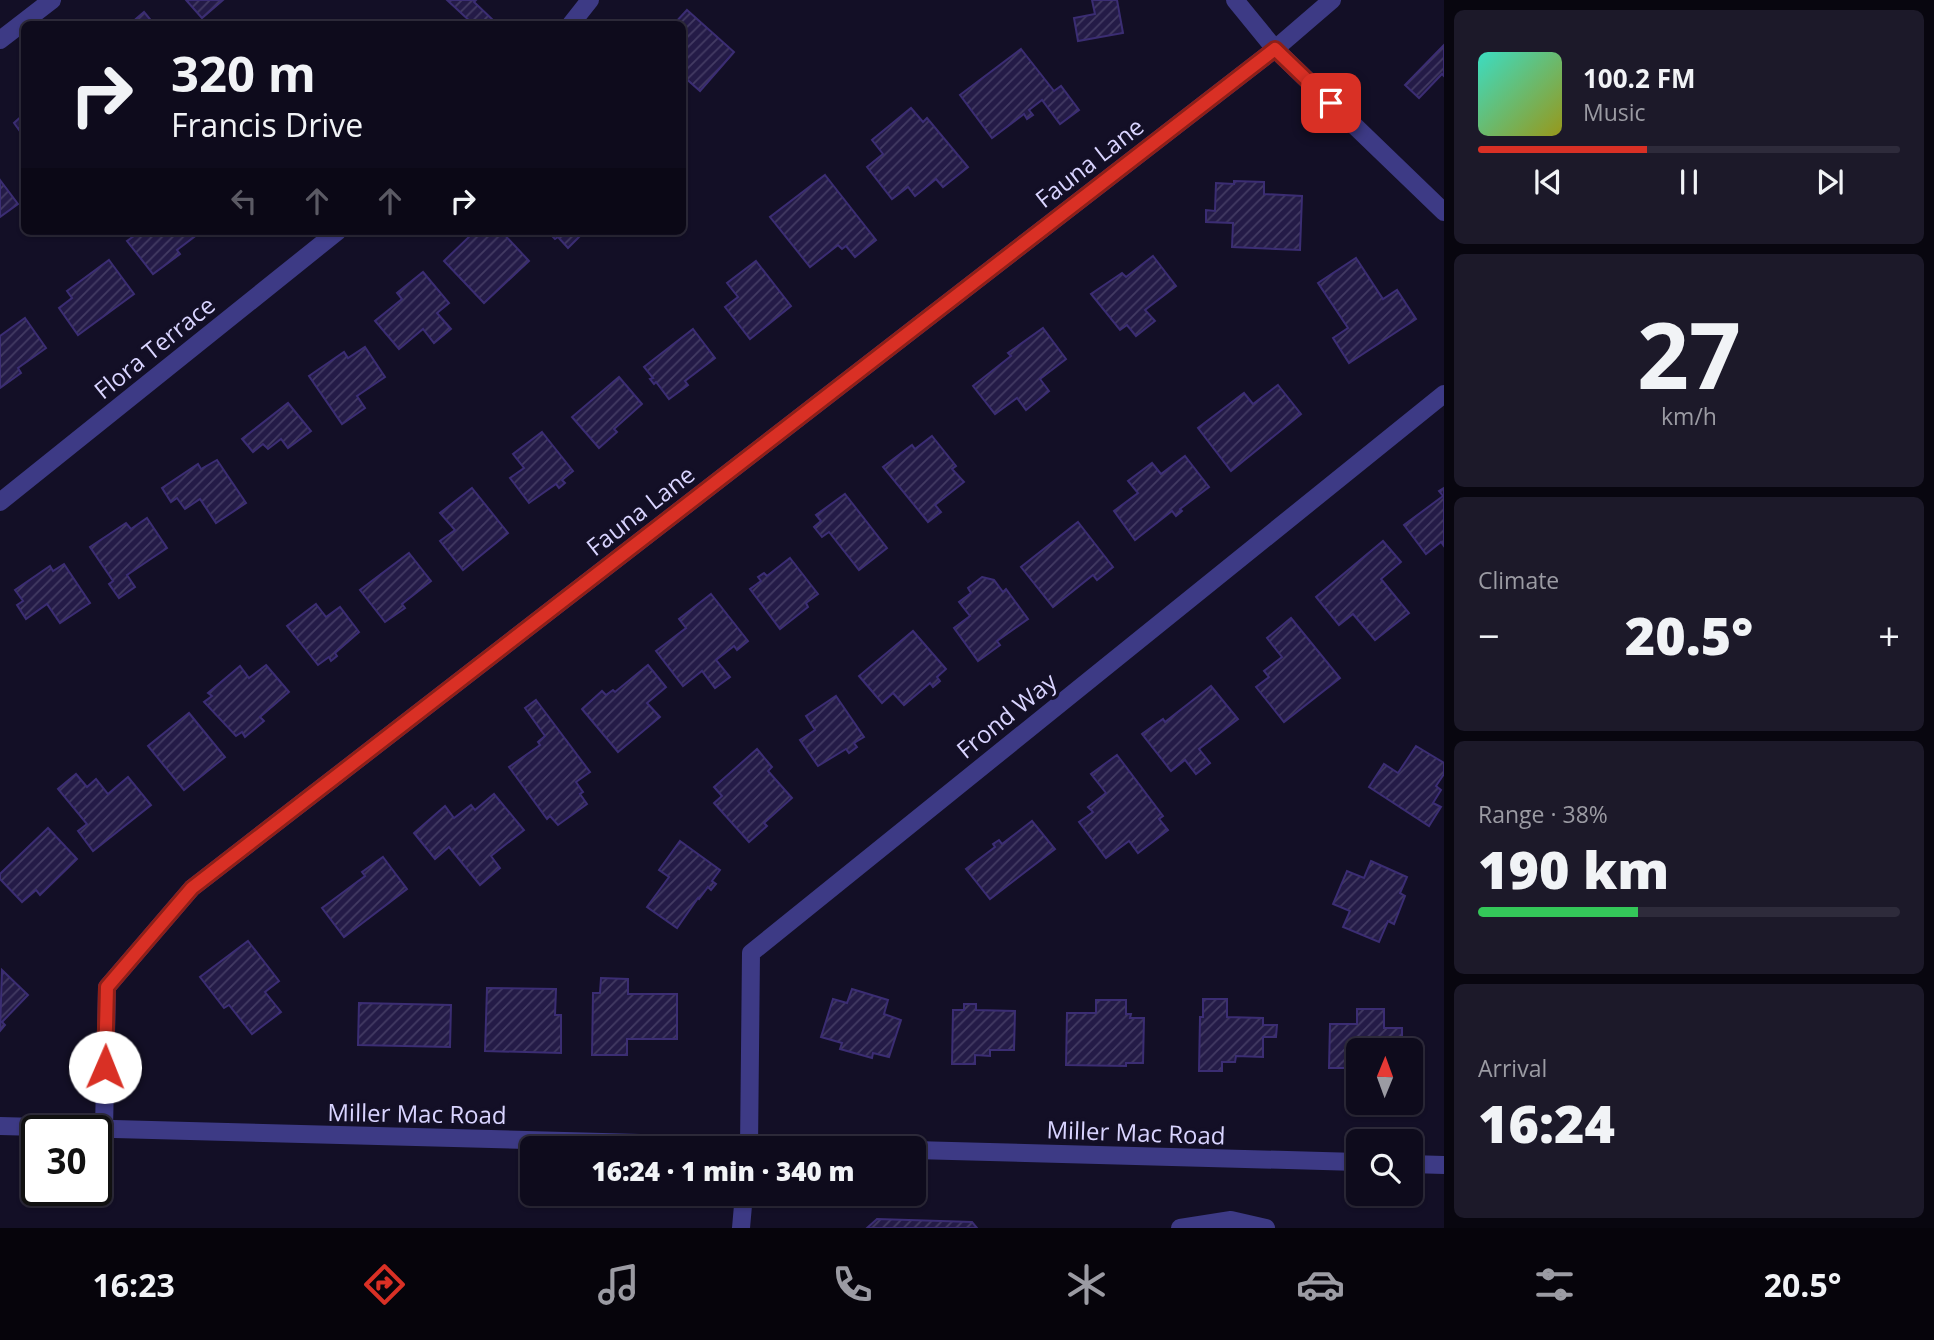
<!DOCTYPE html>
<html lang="en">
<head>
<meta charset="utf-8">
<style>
	body { margin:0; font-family:"Open Sans",sans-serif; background:#1c1929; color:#f1f3f6; height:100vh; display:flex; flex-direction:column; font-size:26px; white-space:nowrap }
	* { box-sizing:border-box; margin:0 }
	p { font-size:23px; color:#9b9ba3 }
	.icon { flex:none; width:38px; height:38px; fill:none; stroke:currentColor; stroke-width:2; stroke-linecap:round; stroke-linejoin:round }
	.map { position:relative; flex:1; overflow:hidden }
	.panel { display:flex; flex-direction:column; gap:10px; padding:10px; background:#08060f; width:490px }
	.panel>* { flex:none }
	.hud { position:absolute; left:21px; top:21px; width:665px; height:214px; border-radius:10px; box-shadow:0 2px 5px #0004,0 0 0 2px #2e2b3b; background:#0e0b1c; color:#f1f3f6; overflow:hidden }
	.needle { width:46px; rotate:1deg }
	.tools { position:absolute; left:1346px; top:1038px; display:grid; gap:14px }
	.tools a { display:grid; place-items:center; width:77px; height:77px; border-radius:10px; background:#0e0b1c; box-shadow:0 2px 5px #0004,0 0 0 2px #2e2b3b; font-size:35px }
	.speed { position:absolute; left:21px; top:1115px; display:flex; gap:14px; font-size:35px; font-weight:700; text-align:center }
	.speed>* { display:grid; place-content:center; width:91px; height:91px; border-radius:50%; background:#0e0b1c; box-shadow:0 2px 5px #0004,0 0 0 2px #2e2b3b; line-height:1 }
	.speed .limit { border:4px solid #111; border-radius:10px; background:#fff; color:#111 }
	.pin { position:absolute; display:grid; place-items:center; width:60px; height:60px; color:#fff; margin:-30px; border-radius:14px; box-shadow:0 4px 10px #0006 }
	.me { position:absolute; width:77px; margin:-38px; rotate:1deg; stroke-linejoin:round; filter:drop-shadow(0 0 5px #0008) }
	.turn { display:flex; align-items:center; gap:24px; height:147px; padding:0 35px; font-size:32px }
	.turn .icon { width:91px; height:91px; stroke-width:2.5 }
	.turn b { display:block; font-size:49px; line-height:60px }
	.lanes { display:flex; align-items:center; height:66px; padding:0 35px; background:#0003; justify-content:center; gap:35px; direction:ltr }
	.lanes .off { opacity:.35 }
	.big { font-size:52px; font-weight:800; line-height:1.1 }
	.panel .widget { flex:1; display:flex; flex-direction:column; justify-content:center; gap:10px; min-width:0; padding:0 24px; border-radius:10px; background:#1c1929 }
	.panel .dial { align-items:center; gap:0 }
	.dial b { font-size:91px; line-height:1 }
	.song { display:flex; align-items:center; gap:21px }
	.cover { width:84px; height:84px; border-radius:10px; background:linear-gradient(135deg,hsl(170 70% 55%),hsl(60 70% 35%)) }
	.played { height:7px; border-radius:4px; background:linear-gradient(90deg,#d93025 40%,#2e2b3b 40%) }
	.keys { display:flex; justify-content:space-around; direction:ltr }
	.heat { display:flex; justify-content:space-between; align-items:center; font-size:38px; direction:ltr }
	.charge { height:10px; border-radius:5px; background:linear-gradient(90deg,#34c759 38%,#2e2b3b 0) }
	.trip { position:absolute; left:520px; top:1136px; width:406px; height:70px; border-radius:10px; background:#0e0b1c; box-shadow:0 2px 5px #0004,0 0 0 2px #2e2b3b; font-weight:800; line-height:70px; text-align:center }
	.dock { display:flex; height:112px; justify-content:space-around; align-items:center; background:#06040b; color:#9b9ba3 }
	.dock .icon { width:49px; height:49px }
	.dock .on { color:#d93025 }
	.dock b { font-size:32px; color:#f1f3f6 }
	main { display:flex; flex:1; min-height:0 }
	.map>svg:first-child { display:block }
	.building { fill:url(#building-hatch); stroke:#3b2d73; stroke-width:2 }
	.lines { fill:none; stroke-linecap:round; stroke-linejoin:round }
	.service { stroke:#3d3a85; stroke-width:18 }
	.minor { stroke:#3d3a85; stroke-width:18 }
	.tertiary { stroke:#3d3a85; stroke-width:18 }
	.route-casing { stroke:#8d1f18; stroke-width:18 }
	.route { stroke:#d93025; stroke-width:12 }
	.labels { text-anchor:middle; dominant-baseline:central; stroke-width:7; stroke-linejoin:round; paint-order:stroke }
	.street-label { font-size:24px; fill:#d9d4ff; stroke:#130f26 }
</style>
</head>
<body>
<main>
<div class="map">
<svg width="1444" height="1228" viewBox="0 0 1444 1228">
	<defs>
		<pattern id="building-hatch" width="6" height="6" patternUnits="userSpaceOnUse" patternTransform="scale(1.75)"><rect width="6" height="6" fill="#241b47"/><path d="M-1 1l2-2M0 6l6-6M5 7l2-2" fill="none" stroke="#433b63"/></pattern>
	</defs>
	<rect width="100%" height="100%" fill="#130f26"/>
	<g class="building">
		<path d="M 186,0 L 223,0 L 202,18 Z"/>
		<path d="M 447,0 L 476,0 L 474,2 L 494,21 L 491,24 L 473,24 Z"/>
		<path d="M 1092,0 L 1117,0 L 1123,33 L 1078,41 L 1074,18 L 1095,14 Z"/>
		<path d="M 687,10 L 734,52 L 700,91 L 682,75 L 682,24 L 674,24 Z"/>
		<path d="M 144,12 L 154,24 L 130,24 Z"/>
		<path d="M 1444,45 L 1444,76 L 1442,74 L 1419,98 L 1405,85 Z"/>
		<path d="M 1021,49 L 1054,91 L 1061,86 L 1079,110 L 1060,124 L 1042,100 L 1029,110 L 1033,115 L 1027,119 L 1024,114 L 992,138 L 960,95 Z"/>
		<path d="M 911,108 L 923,122 L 927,118 L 968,167 L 943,187 L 936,179 L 915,196 L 908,187 L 892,199 L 867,167 L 883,154 L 872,140 Z"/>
		<path d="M 24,114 L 24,137 L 14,123 Z"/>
		<path d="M 825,175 L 876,240 L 855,257 L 846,246 L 842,249 L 838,245 L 810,267 L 770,217 Z"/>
		<path d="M 0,180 L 18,204 L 0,217 Z"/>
		<path d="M 1234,181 L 1264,182 L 1264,194 L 1302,196 L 1300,250 L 1232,247 L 1233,223 L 1206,222 L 1206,210 L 1215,211 L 1216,183 L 1234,184 Z"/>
		<path d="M 141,231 L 202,231 L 177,250 L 180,254 L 153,274 L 127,241 Z"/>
		<path d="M 475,231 L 482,233 L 484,231 L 501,231 L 529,261 L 484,303 L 444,261 Z"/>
		<path d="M 547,231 L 585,231 L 568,248 L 558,237 L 555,239 Z"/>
		<path d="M 1153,256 L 1176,286 L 1145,310 L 1155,321 L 1136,336 L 1127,325 L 1120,330 L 1091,294 L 1122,273 L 1126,277 Z"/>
		<path d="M 1356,258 L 1383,299 L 1397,290 L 1416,319 L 1349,363 L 1333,338 L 1348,328 L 1318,283 Z"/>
		<path d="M 109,260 L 134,294 L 78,335 L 59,308 L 72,298 L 67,291 Z"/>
		<path d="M 756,261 L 791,306 L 750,339 L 725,307 L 738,297 L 727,283 Z"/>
		<path d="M 423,272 L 449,303 L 437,313 L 451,329 L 434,343 L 423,329 L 399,349 L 375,321 L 402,299 L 397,293 Z"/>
		<path d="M 25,318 L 46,348 L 18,368 L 21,373 L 0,388 L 0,336 Z"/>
		<path d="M 1043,328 L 1066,359 L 1040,379 L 1049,391 L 1026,410 L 1017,398 L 995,414 L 973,386 L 1011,356 L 1008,353 Z"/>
		<path d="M 693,329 L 715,358 L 685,381 L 688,385 L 669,399 L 656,382 L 654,384 L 650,379 L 653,378 L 644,367 Z"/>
		<path d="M 365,347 L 385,377 L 357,396 L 365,408 L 342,424 L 309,376 L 344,352 L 348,358 Z"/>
		<path d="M 619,377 L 642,404 L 614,429 L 617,432 L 599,448 L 572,417 Z"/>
		<path d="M 1278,385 L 1301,414 L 1231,471 L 1198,428 L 1244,393 L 1253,404 Z"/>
		<path d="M 288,403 L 311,431 L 288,448 L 281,439 L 268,449 L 263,444 L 253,452 L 242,439 Z"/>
		<path d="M 542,432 L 573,471 L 562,480 L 565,483 L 559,488 L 556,484 L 529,503 L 510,478 L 524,468 L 513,454 Z"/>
		<path d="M 932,436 L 956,466 L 952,469 L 964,482 L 935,505 L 941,512 L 928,522 L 883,467 L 912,445 L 915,449 Z"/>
		<path d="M 1185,456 L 1209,487 L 1180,509 L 1182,511 L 1176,516 L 1172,511 L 1135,540 L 1114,511 L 1138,493 L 1128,481 L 1152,463 L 1161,474 Z"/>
		<path d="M 217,460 L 246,503 L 216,523 L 200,499 L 185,509 L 177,498 L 171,502 L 162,488 L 198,464 L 201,469 Z"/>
		<path d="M 472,488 L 508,533 L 463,570 L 440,541 L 455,530 L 440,513 Z"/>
		<path d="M 1444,488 L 1444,546 L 1441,542 L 1426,554 L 1404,525 L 1443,496 L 1439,491 Z"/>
		<path d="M 845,494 L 887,548 L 859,570 L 829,532 L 822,537 L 814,527 L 821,521 L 816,515 Z"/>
		<path d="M 147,518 L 167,548 L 127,575 L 135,587 L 119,598 L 109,584 L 113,581 L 90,547 L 126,523 L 131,529 Z"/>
		<path d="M 1078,522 L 1113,567 L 1097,580 L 1093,575 L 1053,607 L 1021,567 Z"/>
		<path d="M 1383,541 L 1401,562 L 1381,579 L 1409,613 L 1375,640 L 1353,614 L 1339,625 L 1316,597 Z"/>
		<path d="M 409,553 L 431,581 L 402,604 L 405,608 L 385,622 L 360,590 Z"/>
		<path d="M 790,558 L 818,594 L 806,603 L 808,607 L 780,629 L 750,589 L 761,581 L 758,577 L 764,573 L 767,576 Z"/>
		<path d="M 64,564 L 90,603 L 60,623 L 47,604 L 26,619 L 17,605 L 23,601 L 15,590 L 50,566 L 53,571 Z"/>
		<path d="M 982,577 L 994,580 L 1003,592 L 1006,589 L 1028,619 L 997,641 L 1000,645 L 978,661 L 954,628 L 970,616 L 959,602 L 971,593 L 968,588 Z"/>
		<path d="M 711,594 L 748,641 L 737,650 L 734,646 L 716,660 L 730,677 L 715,688 L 702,671 L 683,686 L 656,651 L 686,628 L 679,619 Z"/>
		<path d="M 316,604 L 326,617 L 340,607 L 359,632 L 335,653 L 337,656 L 331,661 L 329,657 L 318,665 L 287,626 Z"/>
		<path d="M 1291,618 L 1340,678 L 1284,722 L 1256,687 L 1269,677 L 1264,671 L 1282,657 L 1267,638 Z"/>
		<path d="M 913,631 L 946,669 L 937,677 L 940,681 L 933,687 L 930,683 L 904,705 L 893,693 L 882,703 L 859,676 Z"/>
		<path d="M 266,665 L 289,692 L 260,717 L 264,721 L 245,737 L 242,732 L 236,736 L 204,702 L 212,696 L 208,693 L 240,666 L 249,678 Z"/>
		<path d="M 648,665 L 666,687 L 647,703 L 660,717 L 618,752 L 582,709 L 602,691 L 606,695 L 613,690 L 615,692 Z"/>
		<path d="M 1211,686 L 1238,719 L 1199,749 L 1210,763 L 1196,774 L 1185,760 L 1171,771 L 1142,734 L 1163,719 L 1165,722 Z"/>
		<path d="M 836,696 L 864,737 L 854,743 L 857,747 L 849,753 L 846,749 L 818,766 L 800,740 L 815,730 L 806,716 Z"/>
		<path d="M 536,700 L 590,772 L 576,782 L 583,792 L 580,794 L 587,804 L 558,825 L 550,816 L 547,819 L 509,767 L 540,745 L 538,742 L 545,736 L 525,708 Z"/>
		<path d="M 189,713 L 225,757 L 184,790 L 148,746 Z"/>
		<path d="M 1416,746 L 1444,763 L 1444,774 L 1436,786 L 1441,790 L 1433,803 L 1441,807 L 1429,826 L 1369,787 L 1384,764 L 1398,773 Z"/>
		<path d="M 757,749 L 772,767 L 768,771 L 792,798 L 764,823 L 767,826 L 749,842 L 714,803 L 722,796 L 714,787 Z"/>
		<path d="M 1117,755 L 1163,816 L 1159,819 L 1168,830 L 1138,853 L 1129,841 L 1106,858 L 1079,822 L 1093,812 L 1088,807 L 1106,793 L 1091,774 Z"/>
		<path d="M 76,774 L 87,787 L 96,779 L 108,794 L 128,777 L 151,805 L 93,851 L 78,831 L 87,824 L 58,789 Z"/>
		<path d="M 494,794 L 524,830 L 491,856 L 500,868 L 480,885 L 449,847 L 435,859 L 414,833 L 445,806 L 454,818 L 471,805 L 475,810 Z"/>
		<path d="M 1032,821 L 1055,849 L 990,899 L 966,869 L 995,847 L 993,844 L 999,840 L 1002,844 Z"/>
		<path d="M 48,828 L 77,859 L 40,895 L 36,890 L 22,902 L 0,879 L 0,874 Z"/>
		<path d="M 680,841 L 720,870 L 712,881 L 716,884 L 711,890 L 708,887 L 699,899 L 698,898 L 677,928 L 647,907 L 669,877 L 659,870 Z"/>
		<path d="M 383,857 L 407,889 L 344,937 L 322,908 L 365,876 L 362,872 Z"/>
		<path d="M 1371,861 L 1407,877 L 1400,893 L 1405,896 L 1394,924 L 1388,921 L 1379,942 L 1343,927 L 1350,911 L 1333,904 L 1347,871 L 1364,878 Z"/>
		<path d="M 248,941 L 279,981 L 265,992 L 281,1012 L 252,1034 L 229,1005 L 224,1008 L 200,977 Z"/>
		<path d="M 2,970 L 28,995 L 2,1022 L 5,1025 L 0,1031 Z"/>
		<path d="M 601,978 L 628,979 L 628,994 L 677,994 L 677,1039 L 627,1039 L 627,1055 L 592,1055 L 593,993 L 600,993 Z"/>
		<path d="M 487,988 L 556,989 L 555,1015 L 561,1015 L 561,1053 L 485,1051 Z"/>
		<path d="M 852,989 L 888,1000 L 884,1014 L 901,1020 L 889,1057 L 873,1053 L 872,1058 L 840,1049 L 842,1043 L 821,1037 L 833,999 L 847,1003 Z"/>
		<path d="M 1203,999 L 1227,999 L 1227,1017 L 1263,1018 L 1263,1025 L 1277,1025 L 1276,1037 L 1263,1037 L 1263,1057 L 1236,1056 L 1235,1062 L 1222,1062 L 1222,1071 L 1199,1071 L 1200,1017 L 1203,1017 Z"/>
		<path d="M 1096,1000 L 1126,1000 L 1126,1014 L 1131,1014 L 1130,1018 L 1144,1018 L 1143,1063 L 1126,1063 L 1126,1066 L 1066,1065 L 1067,1013 L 1096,1013 Z"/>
		<path d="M 359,1003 L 451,1005 L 450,1047 L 358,1045 Z"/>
		<path d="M 964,1004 L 976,1004 L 976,1010 L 1015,1011 L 1014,1050 L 990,1050 L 990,1056 L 975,1055 L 975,1064 L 952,1064 L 953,1010 L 964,1010 Z"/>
		<path d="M 1357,1009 L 1384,1009 L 1384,1028 L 1402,1028 L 1402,1050 L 1358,1050 L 1358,1074 L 1347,1074 L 1347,1068 L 1329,1068 L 1330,1024 L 1357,1024 Z"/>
		<path d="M 877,1219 L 972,1222 L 977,1228 L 867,1228 Z"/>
	</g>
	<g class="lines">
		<path class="service" d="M 1180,1228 L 1231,1220 L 1266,1228"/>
		<g class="minor">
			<path d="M 1235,0 L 1275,49 L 1444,212"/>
			<path d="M 571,24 L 590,0"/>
			<path d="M 0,40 L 52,0"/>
			<path d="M 0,502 L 338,231"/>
			<path d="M 104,1129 L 107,987 L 192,888 L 1275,49 L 1332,0"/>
			<path d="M 749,1148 L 751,953 L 1444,394"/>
			<path d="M 741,1228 L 744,1194"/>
		</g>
		<g class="tertiary">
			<path d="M 0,1126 L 833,1148"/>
			<path d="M 914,1150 L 1358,1162"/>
			<path d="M 1410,1164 L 1444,1165"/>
		</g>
	</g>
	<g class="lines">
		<defs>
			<path id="route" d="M 105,1067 L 107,987 L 192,888 L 1275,49 L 1331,103"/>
		</defs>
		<use href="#route" class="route-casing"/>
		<use href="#route" class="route"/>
	</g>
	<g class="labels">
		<g class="street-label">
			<text transform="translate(1089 162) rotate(-38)">Fauna Lane</text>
			<text transform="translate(154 347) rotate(-39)">Flora Terrace</text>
			<text transform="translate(640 510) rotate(-38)">Fauna Lane</text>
			<text transform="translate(1006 715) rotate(-39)">Frond Way</text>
			<text transform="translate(417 1113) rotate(1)">Miller Mac Road</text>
			<text transform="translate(1136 1132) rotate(2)">Miller Mac Road</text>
		</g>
	</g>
</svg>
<div class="tools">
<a><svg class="needle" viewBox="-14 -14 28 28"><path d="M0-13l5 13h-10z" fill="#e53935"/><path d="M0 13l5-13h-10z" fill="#9b9ba3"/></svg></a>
<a><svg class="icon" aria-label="search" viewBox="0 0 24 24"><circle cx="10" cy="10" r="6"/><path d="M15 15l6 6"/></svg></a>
</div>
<div class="speed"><div class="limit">30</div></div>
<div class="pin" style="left:1331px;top:103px;background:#d93025"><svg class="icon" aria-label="arrive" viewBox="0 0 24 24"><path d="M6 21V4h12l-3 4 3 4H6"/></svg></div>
<svg class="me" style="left:105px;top:1067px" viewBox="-20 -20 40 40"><circle r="19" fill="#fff"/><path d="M0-13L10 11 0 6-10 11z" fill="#d93025"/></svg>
<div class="trip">16:24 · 1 min · 340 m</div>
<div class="hud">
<div class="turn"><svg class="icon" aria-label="right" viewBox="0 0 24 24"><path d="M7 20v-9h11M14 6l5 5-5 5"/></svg><div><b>320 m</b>Francis Drive</div></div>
<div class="lanes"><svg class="icon off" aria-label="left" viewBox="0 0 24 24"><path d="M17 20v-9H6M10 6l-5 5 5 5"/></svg><svg class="icon off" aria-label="ahead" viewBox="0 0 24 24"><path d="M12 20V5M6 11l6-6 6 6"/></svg><svg class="icon off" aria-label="ahead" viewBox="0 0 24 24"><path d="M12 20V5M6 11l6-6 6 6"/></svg><svg class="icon" aria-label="right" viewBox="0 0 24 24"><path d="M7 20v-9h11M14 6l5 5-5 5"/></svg></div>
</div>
</div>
<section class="panel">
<div class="widget">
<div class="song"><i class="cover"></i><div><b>100.2 FM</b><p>Music</p></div></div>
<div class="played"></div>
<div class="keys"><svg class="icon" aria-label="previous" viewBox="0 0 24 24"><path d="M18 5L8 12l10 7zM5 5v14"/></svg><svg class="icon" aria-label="pause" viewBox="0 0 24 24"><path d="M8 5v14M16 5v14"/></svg><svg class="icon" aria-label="next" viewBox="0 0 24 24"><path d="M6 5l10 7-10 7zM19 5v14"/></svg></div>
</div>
<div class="widget dial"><b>27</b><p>km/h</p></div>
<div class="widget"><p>Climate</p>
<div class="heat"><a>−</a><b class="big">20.5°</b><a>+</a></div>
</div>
<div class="widget"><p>Range · 38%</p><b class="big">190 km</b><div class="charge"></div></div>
<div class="widget"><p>Arrival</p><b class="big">16:24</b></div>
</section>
</main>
<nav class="dock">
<b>16:23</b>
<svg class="icon on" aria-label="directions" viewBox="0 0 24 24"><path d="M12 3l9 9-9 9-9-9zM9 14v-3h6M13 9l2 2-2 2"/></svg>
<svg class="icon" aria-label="music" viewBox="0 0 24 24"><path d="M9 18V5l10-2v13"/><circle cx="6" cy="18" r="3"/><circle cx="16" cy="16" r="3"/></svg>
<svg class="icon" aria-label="phone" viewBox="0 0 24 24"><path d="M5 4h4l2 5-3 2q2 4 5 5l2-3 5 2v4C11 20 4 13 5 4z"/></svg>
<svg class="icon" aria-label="climate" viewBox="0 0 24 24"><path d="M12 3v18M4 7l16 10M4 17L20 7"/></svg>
<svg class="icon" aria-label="car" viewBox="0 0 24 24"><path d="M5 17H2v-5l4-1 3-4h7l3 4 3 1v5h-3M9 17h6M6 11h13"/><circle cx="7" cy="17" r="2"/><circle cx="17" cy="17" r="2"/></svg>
<svg class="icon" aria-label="filters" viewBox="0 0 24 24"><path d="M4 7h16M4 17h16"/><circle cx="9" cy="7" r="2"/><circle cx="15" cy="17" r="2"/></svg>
<b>20.5°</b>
</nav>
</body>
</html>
